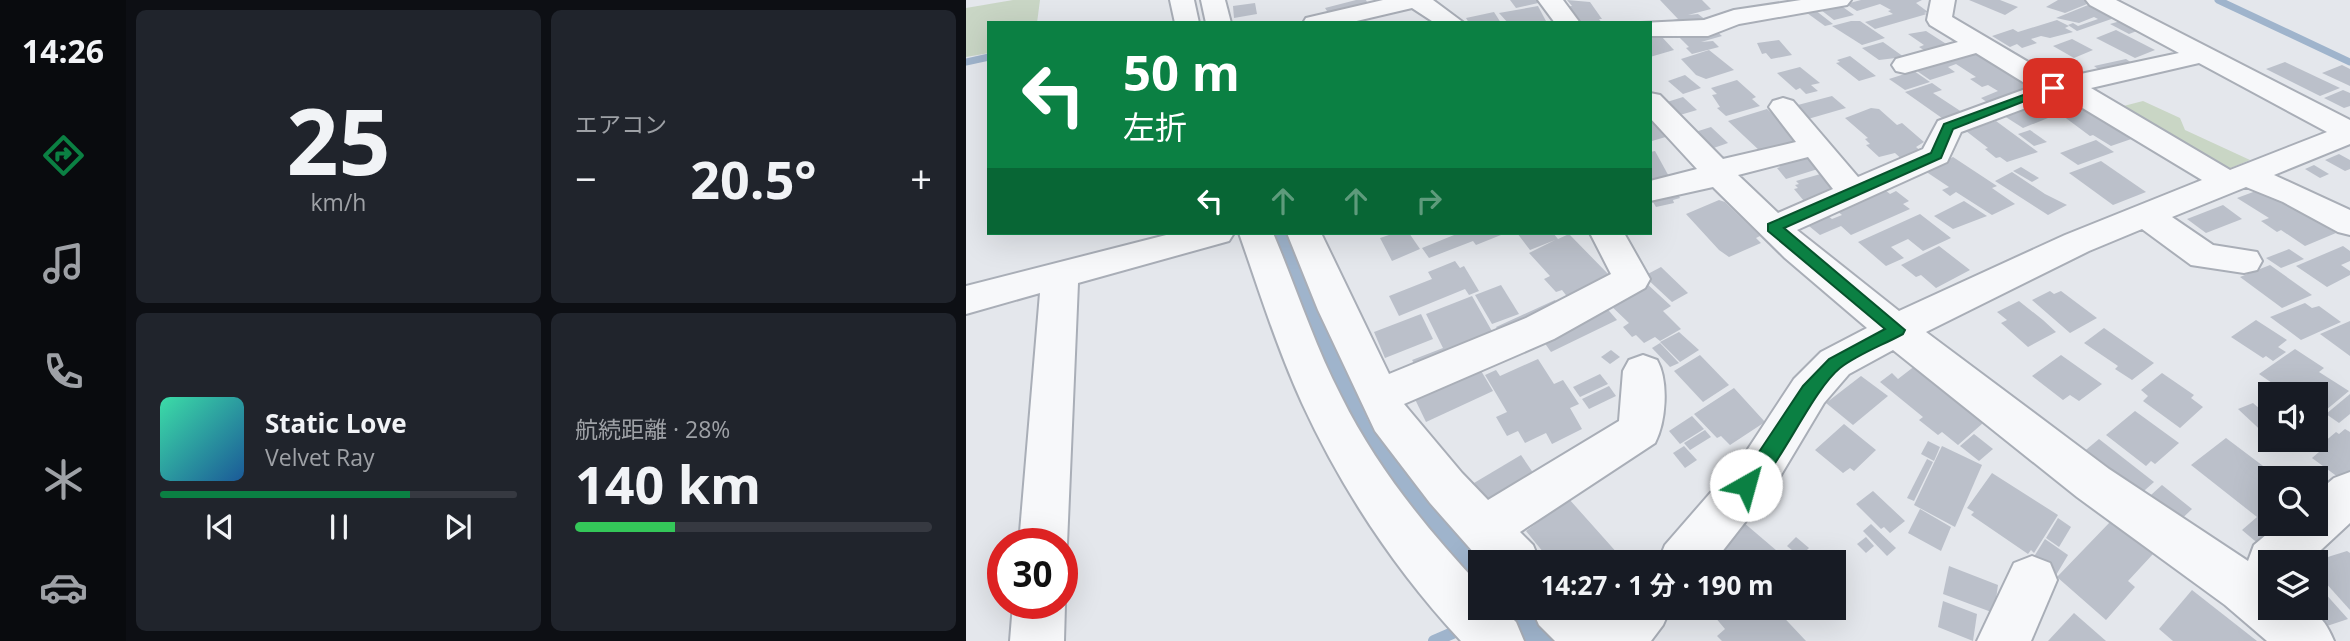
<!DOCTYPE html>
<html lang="ja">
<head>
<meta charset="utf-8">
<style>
	body { margin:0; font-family:"Open Sans","Noto Sans JP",sans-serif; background:#20242c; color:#f1f3f6; height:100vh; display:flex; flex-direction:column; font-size:26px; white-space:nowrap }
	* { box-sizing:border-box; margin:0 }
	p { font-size:23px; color:#9ea1a6 }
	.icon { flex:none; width:38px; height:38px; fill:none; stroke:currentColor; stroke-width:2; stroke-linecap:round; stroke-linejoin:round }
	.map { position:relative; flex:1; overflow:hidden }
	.panel { display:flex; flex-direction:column; gap:10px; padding:10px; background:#0d0f14; width:840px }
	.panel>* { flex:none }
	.guide { position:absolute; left:21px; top:21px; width:665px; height:214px; border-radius:0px; box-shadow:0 7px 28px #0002; background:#0b8043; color:#fff; overflow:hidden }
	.fabs { position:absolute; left:1292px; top:382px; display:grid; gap:14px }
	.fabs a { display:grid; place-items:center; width:70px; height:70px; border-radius:0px; background:#171b24; box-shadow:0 7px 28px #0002; font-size:35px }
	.speed { position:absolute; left:21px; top:528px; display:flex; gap:14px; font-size:35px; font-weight:700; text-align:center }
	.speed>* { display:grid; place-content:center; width:91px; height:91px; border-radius:50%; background:#171b24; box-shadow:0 7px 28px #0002; line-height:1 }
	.speed .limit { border:10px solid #d22; background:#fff; color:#111 }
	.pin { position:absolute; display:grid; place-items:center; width:60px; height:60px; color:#fff; margin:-30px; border-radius:14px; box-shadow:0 4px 10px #0006 }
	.me { position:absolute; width:77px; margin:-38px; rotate:38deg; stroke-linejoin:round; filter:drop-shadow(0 0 5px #0008) }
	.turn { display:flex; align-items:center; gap:24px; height:147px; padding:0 21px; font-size:32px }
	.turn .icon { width:91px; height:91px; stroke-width:2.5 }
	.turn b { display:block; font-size:49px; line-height:60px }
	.lanes { display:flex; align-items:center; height:66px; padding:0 21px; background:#0003; justify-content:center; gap:35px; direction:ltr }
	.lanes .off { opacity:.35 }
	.big { font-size:52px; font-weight:700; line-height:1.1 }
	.panel .tile { flex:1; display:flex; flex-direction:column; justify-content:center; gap:10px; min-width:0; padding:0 24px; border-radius:10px; background:#20242c }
	.panel .dial { align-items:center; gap:0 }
	.dial b { font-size:91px; line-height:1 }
	.song { display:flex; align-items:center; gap:21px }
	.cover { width:84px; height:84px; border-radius:10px; background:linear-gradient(135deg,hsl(160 70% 55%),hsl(210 70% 35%)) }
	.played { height:7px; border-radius:4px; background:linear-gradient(90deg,#0b8043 70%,#363941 70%) }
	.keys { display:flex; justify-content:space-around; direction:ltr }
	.heat { display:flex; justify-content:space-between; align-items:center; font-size:38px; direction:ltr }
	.charge { height:10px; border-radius:5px; background:linear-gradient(90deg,#34c759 28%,#363941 0) }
	.panel .tiles { flex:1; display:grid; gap:10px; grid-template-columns:repeat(2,1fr) }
	.trip { position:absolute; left:502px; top:550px; width:378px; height:70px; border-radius:0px; background:#171b24; box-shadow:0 7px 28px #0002; font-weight:700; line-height:70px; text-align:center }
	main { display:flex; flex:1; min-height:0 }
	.tab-bar { display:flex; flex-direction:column; width:126px; justify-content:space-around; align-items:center; background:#090b0e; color:#9ea1a6 }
	.tab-bar .icon { width:49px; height:49px }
	.tab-bar .current { color:#0b8043 }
	.tab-bar b { font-size:32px; color:#f1f3f6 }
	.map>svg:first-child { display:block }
	.green { fill:#c9d6c5 }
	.water { fill:#9fb4cc }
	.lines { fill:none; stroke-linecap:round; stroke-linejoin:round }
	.stream-far1 { stroke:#9fb4cc; stroke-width:7 }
	.stream { stroke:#9fb4cc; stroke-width:12 }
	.building { fill:#bbc0ca }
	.minor-casing { stroke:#a9aeb7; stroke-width:4 }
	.minor { fill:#f7f8fa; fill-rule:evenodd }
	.route { fill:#0b8043; stroke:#07532c; stroke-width:2 }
</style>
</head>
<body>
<main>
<nav class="tab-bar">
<b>14:26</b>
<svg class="icon current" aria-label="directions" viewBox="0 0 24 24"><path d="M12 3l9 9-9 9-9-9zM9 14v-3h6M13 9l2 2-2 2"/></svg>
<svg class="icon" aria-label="music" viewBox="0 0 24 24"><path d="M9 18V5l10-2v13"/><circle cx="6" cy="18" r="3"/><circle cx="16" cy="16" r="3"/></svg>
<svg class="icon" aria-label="phone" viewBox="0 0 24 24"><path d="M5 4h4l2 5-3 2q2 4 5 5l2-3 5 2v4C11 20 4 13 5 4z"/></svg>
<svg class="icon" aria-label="climate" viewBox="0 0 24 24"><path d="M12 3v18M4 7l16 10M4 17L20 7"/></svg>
<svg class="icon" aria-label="car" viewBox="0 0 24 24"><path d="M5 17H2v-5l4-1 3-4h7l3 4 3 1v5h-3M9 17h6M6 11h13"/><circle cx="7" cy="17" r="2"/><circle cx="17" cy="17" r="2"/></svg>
</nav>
<section class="panel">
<div class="tiles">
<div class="tile dial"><b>25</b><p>km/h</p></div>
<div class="tile"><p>エアコン</p>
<div class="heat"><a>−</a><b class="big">20.5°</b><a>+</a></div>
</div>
<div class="tile">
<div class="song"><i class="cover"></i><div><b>Static Love</b><p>Velvet Ray</p></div></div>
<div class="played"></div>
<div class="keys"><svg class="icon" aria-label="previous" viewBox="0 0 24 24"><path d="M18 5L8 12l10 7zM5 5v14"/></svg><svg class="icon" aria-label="pause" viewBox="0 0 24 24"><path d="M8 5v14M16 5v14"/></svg><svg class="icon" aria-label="next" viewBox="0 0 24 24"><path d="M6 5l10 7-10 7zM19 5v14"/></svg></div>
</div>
<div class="tile"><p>航続距離 · 28%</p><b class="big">140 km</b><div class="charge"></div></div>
</div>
</section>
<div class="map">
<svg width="1384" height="641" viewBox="0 0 1384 641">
	<rect width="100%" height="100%" fill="#e4e7ec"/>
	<g class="green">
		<path d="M 47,0 L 74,0 L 71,23 L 23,23 L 23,53 L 0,57 L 0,8 Z"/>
		<path d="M 1177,101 L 1214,118 L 1219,130 L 1284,160 L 1255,172 L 1146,109 Z"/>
	</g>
	<g class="water">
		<path d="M 300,233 L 321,233 L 402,420 L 449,485 L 514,562 L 514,604 L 429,509 L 373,411 Z"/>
		<path d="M 518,607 L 559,607 L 594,641 L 548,641 Z"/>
	</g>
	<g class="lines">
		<g class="stream-far1">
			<path d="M 1252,0 L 1384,62"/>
			<path d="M 0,62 L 23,57"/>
		</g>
		<path class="stream" d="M 468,641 L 498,628"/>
	</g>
	<g class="building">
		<path d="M 390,0 L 400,0 L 402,4 L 365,17 L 359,8 Z"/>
		<path d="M 544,0 L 581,0 L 581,1 L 550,8 Z"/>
		<path d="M 601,0 L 624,2 L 636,19 L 633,19 L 636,23 L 610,23 L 599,7 L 606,6 Z"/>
		<path d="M 694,0 L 736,0 L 745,9 L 722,15 L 732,14 L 740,20 L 707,25 L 702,21 L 712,19 Z"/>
		<path d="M 895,0 L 956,0 L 950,3 L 962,12 L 958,13 L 961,14 L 909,29 L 899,22 L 927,14 L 922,11 L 925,10 L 914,4 L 891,11 L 880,4 Z"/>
		<path d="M 1003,0 L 1034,0 L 1052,7 L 1039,15 Z"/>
		<path d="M 1092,0 L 1122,0 L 1126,2 L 1099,13 L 1080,7 Z"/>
		<path d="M 289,3 L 291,14 L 268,18 L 267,6 Z"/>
		<path d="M 1127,3 L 1154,16 L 1111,31 L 1102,25 L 1107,23 L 1112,26 L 1132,19 L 1128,17 L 1113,23 L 1090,18 Z"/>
		<path d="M 874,5 L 888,15 L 868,20 L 855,10 Z"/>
		<path d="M 572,6 L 581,23 L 542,23 L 533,13 Z"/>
		<path d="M 849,10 L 867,24 L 859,26 L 841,13 Z"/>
		<path d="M 528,12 L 535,23 L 503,23 L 500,18 Z"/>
		<path d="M 1091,20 L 1103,26 L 1099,28 L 1107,32 L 1084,38 L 1075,36 L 1065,39 L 1071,43 L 1056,48 L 1051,44 L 1044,47 L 1026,36 L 1047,29 L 1052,32 Z"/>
		<path d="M 1158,20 L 1176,29 L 1163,34 L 1144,24 Z"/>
		<path d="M 885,21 L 894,21 L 919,38 L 896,45 L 866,26 Z"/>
		<path d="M 749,30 L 756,36 L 735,42 L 747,41 L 753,47 L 726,54 L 720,48 L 723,47 L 710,34 Z"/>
		<path d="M 1150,30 L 1189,50 L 1169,58 L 1130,38 Z"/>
		<path d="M 684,31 L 695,36 L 708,50 L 684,57 Z"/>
		<path d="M 960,31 L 985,47 L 964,54 L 953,47 L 958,45 L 942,34 Z"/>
		<path d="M 1106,39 L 1127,50 L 1108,58 L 1087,46 Z"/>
		<path d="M 813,40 L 826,55 L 805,59 L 800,53 L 796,54 L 791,43 Z"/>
		<path d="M 917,42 L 938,57 L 913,60 L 896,48 Z"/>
		<path d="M 743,50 L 768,70 L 740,79 L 730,75 L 715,59 Z"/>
		<path d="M 1011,52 L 1060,78 L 1053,80 L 1069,89 L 1025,105 L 1015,98 L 1032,91 L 1022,85 L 1016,87 L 1004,79 L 1010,77 L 990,64 L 982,67 L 989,72 L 964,80 L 948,69 Z"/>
		<path d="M 884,56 L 910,76 L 893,81 L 870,63 L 874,62 L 871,60 Z"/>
		<path d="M 1160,59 L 1172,67 L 1139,74 L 1128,66 Z"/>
		<path d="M 1319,62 L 1374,88 L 1354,96 L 1300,69 Z"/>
		<path d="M 1376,65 L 1384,69 L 1384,86 L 1356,73 Z"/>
		<path d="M 834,67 L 854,83 L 845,85 L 852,91 L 840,94 L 834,88 L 830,90 L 811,73 Z"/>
		<path d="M 1092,69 L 1107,78 L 1095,82 L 1079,73 Z"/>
		<path d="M 948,71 L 964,82 L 939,90 L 923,79 Z"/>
		<path d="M 719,75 L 735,88 L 717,94 L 702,81 Z"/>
		<path d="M 771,80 L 790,97 L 786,99 L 794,106 L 760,116 L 751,108 L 754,107 L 746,95 L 751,94 L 745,88 Z"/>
		<path d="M 966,83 L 976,90 L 967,93 L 1002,116 L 983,123 L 939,92 Z"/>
		<path d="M 1377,90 L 1384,93 L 1384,106 L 1378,108 L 1358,98 Z"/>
		<path d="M 866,96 L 880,108 L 842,119 L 828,106 Z"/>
		<path d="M 717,97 L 731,110 L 714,115 L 701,102 Z"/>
		<path d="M 1118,100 L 1174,136 L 1145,146 L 1127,135 L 1124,136 L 1089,110 Z"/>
		<path d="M 1059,104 L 1082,118 L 1057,128 L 1035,114 Z"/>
		<path d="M 905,108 L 913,109 L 931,125 L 936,123 L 958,142 L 950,147 L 962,157 L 940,163 L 929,153 L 913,157 L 900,145 L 904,144 L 899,139 L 902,138 L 879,118 Z"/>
		<path d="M 801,109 L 835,139 L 795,152 L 762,121 Z"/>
		<path d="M 684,110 L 703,136 L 686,141 L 684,139 Z"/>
		<path d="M 1030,121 L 1072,152 L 1041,162 L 1034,157 L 1030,158 L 1019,149 L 1022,148 L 1000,131 Z"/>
		<path d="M 745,127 L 762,143 L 742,150 L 726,133 Z"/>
		<path d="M 1064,130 L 1081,142 L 1068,146 L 1052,134 Z"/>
		<path d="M 1130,140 L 1148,152 L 1112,165 L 1094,153 Z"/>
		<path d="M 689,151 L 706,182 L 684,186 L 684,152 Z"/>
		<path d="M 840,153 L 855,168 L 820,179 L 811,168 L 814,167 L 811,164 Z"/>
		<path d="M 1373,154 L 1384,160 L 1384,169 L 1379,171 L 1359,160 Z"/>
		<path d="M 987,157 L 1031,186 L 1026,188 L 1049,204 L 1026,215 L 990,192 L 984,196 L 976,190 L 983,187 L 959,171 Z"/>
		<path d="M 1135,161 L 1180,192 L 1147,205 L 1103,173 Z"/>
		<path d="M 1348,165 L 1363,174 L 1354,178 L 1339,169 Z"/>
		<path d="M 1055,167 L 1073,178 L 1066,182 L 1047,171 Z"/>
		<path d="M 1046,172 L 1079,194 L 1101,205 L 1082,215 L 1029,181 Z"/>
		<path d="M 858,173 L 874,190 L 838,201 L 828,189 L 832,188 L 829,185 L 833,184 L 830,181 Z"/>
		<path d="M 1298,188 L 1370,233 L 1339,246 L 1315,230 L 1311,232 L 1295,221 L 1303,218 L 1271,198 Z"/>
		<path d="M 919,190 L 924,194 L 930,191 L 943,201 L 937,204 L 944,209 L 885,235 L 875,226 L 854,235 L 838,222 L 858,213 L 866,219 L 876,215 L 871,211 Z"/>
		<path d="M 710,191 L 714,198 L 707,200 L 708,203 L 690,207 L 684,197 Z"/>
		<path d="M 753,200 L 759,202 L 794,236 L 790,238 L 795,243 L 763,257 L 753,250 L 720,214 Z"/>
		<path d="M 998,201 L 1021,216 L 987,229 L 968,216 Z"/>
		<path d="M 1257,205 L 1276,219 L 1240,233 L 1221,219 Z"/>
		<path d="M 954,214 L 985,238 L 957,251 L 942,239 L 925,247 L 938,258 L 920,266 L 892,242 Z"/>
		<path d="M 429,233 L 437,235 L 443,233 L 454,249 L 426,261 L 414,238 Z"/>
		<path d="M 493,233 L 502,235 L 540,233 L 510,245 L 507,241 L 463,258 L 456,248 Z"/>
		<path d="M 551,233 L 587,233 L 592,239 L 603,234 L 646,278 L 603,299 L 596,290 L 590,292 L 578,279 L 584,276 L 563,253 L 589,240 L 564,250 Z"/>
		<path d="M 973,246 L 1004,270 L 970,288 L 955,275 L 950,277 L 935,265 Z"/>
		<path d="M 1377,246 L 1384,251 L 1384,261 L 1375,265 L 1384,271 L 1384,275 L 1361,287 L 1330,266 Z"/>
		<path d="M 1323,249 L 1338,259 L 1315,268 L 1300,258 Z"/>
		<path d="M 489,261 L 494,268 L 498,266 L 513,291 L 503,295 L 499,289 L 433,316 L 423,296 L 466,279 L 462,272 Z"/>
		<path d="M 1304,265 L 1346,295 L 1316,308 L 1274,277 Z"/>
		<path d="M 695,267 L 722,293 L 706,302 L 678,276 Z"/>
		<path d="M 679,282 L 705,306 L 697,311 L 715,329 L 694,341 L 689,337 L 678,343 L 670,335 L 666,337 L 657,327 L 663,323 L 641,302 Z"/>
		<path d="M 535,285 L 553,314 L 526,324 L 509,295 Z"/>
		<path d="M 1084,291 L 1088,294 L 1095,291 L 1131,318 L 1104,333 L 1066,300 Z"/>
		<path d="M 506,296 L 531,340 L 439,378 L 435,369 L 448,363 L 446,360 L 477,348 L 460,314 Z"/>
		<path d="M 589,300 L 596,310 L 537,337 L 530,327 Z"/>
		<path d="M 1053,301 L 1077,320 L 1090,332 L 1062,347 L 1035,323 L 1041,320 L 1031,312 Z"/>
		<path d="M 1339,303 L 1346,308 L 1353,306 L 1375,322 L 1335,340 L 1304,317 Z"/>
		<path d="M 637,304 L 651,320 L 585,352 L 573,335 Z"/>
		<path d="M 455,314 L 467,339 L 419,358 L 408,332 Z"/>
		<path d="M 1290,320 L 1321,340 L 1312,347 L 1320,352 L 1307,361 L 1300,356 L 1297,358 L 1265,337 Z"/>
		<path d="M 1384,321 L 1384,356 L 1354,334 Z"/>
		<path d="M 1138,328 L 1188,363 L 1166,380 L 1149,369 L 1152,366 L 1118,343 Z"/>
		<path d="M 713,332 L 733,350 L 714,362 L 694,342 Z"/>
		<path d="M 694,343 L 713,363 L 704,367 L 686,348 Z"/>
		<path d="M 1329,349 L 1358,368 L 1353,372 L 1383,391 L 1354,415 L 1349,412 L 1349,394 L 1322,394 L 1293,374 Z"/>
		<path d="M 645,350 L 654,357 L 644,364 L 635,357 Z"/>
		<path d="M 734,355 L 763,385 L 737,402 L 708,371 Z"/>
		<path d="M 1095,355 L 1136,384 L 1113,401 L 1104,395 L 1097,400 L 1066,376 Z"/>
		<path d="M 572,359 L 588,384 L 597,380 L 613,404 L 604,408 L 616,429 L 586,444 L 580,433 L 559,443 L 552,431 L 541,436 L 530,417 L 541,412 L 519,375 L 530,370 L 534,376 Z"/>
		<path d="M 954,362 L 1025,416 L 992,445 L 976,432 L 972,435 L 953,420 L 957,417 L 914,382 L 926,373 L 932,379 Z"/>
		<path d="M 511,364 L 527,391 L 460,422 L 446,393 Z"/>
		<path d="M 1196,373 L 1228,395 L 1225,398 L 1237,407 L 1214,428 L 1177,401 L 1182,396 L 1175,390 Z"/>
		<path d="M 634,374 L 642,384 L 614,397 L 607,387 Z"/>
		<path d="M 895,376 L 922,396 L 887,425 L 860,403 Z"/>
		<path d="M 643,386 L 650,396 L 623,409 L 616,399 Z"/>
		<path d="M 768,388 L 799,422 L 764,445 L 755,436 L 751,438 L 728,414 Z"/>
		<path d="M 1384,394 L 1384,414 L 1373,423 L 1360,414 Z"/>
		<path d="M 1287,403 L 1304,418 L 1304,439 L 1272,409 Z"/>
		<path d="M 1169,411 L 1213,443 L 1189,464 L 1185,461 L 1180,466 L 1140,435 Z"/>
		<path d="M 726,416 L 738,429 L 714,444 L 703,431 Z"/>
		<path d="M 878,424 L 910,450 L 888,471 L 884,468 L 877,473 L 849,450 Z"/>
		<path d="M 1379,429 L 1384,432 L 1384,473 L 1376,480 L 1346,458 L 1360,446 L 1357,443 L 1370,432 L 1373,434 Z"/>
		<path d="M 739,430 L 745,437 L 724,450 L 718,443 Z"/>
		<path d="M 1008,434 L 1027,449 L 1013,461 L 994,446 Z"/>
		<path d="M 1260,438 L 1313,478 L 1304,478 L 1304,523 L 1319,523 L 1295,546 L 1276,530 L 1291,517 L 1225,465 Z"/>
		<path d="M 1133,439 L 1188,482 L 1170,498 L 1115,454 Z"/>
		<path d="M 962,441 L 974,447 L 968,461 L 955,454 Z"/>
		<path d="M 718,446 L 731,460 L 719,468 L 707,453 Z"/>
		<path d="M 976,446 L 1016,465 L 989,527 L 948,505 Z"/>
		<path d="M 555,455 L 572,480 L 525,508 L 508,483 Z"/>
		<path d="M 961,459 L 967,462 L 948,501 L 941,498 Z"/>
		<path d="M 1026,473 L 1092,515 L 1068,553 L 1065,550 L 1062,554 L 1005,515 L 1008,512 L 1001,508 Z"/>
		<path d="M 1196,485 L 1226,509 L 1205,529 L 1175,504 Z"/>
		<path d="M 907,491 L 939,521 L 924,533 L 918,527 L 915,529 L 890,504 Z"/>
		<path d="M 603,499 L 653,555 L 650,557 L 655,562 L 593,562 L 587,555 L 582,558 L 560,531 Z"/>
		<path d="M 954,509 L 985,527 L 975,551 L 942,533 Z"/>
		<path d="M 1092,518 L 1105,527 L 1093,547 L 1080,538 Z"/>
		<path d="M 1145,521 L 1187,554 L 1162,581 L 1169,587 L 1140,620 L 1091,577 Z"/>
		<path d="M 777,522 L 817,556 L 812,562 L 768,562 L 751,546 Z"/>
		<path d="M 905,524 L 930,548 L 921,556 L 897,531 Z"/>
		<path d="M 830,537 L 843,548 L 834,557 L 821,546 Z"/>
		<path d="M 900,537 L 908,546 L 900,553 L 891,544 Z"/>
		<path d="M 1079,539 L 1102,555 L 1086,582 L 1062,566 Z"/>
		<path d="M 1381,551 L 1384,553 L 1384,610 L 1349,571 L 1349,561 Z"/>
		<path d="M 983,566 L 1032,585 L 1028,613 L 977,594 Z"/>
		<path d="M 1349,582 L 1382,619 L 1355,628 L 1338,607 L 1349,607 Z"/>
		<path d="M 1226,590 L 1291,641 L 1207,641 L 1193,629 Z"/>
		<path d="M 977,601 L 1011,614 L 1007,641 L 972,627 Z"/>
		<path d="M 758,607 L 808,607 L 840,641 L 756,641 L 751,636 L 759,629 L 748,616 Z"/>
		<path d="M 1108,613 L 1140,641 L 1082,641 Z"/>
	</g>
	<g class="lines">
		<defs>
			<g id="minor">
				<path d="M 204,0 L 228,0 L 233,23 L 209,23 Z"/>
				<path d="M 235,0 L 259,0 L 265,23 L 240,23 Z"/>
				<path d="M 417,0 L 467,0 L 498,23 L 469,23 L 446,8 L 382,23 L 337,23 L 340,18 Z"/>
				<path d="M 572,0 L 597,0 L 614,23 L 589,23 Z"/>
				<path d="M 835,0 L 885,0 L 881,5 L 773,24 L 742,36 L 684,36 L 684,23 L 675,23 L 738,20 L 768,10 Z"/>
				<path d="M 965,0 L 989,0 L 986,17 L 1091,79 L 1213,53 L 1124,5 L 1120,0 L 1150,0 L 1384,120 L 1384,144 L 1308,175 L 1384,210 L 1384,235 L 1372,232 L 1317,202 L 1280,187 L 1206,217 L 1247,245 L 1291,252 L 1296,261 L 1291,270 L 1278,273 L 1225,265 L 1176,229 L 1123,251 L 960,332 L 1143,469 L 1282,561 L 1288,545 L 1314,523 L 1349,523 L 1349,494 L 1368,478 L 1384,472 L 1384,523 L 1342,562 L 1304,562 L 1304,607 C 1339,607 1353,605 1368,641 L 1301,641 L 1259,605 L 1111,497 L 927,350 L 883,374 L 858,403 L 812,480 L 748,562 L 692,562 L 699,545 L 780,452 L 828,379 L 855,352 L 901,328 L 819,258 L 747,187 L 684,201 L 684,181 L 731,169 L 684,118 L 684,93 L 694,95 L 757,159 L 830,142 L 803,107 L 807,101 L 817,98 L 827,101 L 892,177 L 957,149 L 972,121 L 1065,87 L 1010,53 L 939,73 L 930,71 L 926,65 L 930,59 L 992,42 L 964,25 L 961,20 ZM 1233,63 L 1361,132 L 1264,170 L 1125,88 ZM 1095,95 L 1236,180 L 1099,235 L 933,311 L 831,230 L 981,162 L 995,132 ZM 842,157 L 867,189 L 812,213 L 772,175 Z"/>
				<path d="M 208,233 L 268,233 L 263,241 L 112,283 L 101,544 L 96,556 L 96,544 L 53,544 L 74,293 L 0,314 L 0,286 Z"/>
				<path d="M 273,233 L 307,233 C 330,287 348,344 375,396 C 410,467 461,529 514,586 L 514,607 L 535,607 L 550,622 L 558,641 L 495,641 C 430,571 376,490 336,403 C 311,348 293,290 273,233 Z"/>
				<path d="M 321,233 L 355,233 L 423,374 L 560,318 L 645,274 L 624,233 L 658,233 L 684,279 L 679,288 L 588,339 L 438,404 L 496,473 L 522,500 L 653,421 L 657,371 L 663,360 L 677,355 L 691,360 C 703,381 700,422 689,443 L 554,532 L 567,545 L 574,562 L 516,562 L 464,503 L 409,431 L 352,310 Z"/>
				<path d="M 1066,556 L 1084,563 L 1091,580 L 1065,641 L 1011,641 L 1048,563 Z"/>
				<path d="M 96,598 L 99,604 L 98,641 L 44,641 L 47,604 L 96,604 Z"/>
				<path d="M 565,607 L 629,607 L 638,615 L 645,607 L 705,607 L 697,625 L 685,641 L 589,641 L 573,625 Z"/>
			</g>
		</defs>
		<use href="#minor" class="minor-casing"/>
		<use href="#minor" class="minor"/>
	</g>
	<path class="route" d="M 1082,86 L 1092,88 L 987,129 L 975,158 L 818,228 L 939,330 L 937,334 C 917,345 892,354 874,368 C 843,393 807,484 780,494 L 774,491 L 771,485 L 837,386 L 863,359 L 919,329 L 802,231 L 802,224 L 965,153 L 978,124 Z"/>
</svg>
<div class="fabs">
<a><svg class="icon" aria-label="sound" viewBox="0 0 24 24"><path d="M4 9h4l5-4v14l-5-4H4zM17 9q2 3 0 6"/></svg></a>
<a><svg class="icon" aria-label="search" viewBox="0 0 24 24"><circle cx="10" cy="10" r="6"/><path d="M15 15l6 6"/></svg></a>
<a><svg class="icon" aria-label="layers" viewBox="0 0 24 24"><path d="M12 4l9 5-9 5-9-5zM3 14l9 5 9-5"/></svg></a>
</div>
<div class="speed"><div class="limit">30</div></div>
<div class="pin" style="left:1087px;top:88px;background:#d93025"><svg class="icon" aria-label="arrive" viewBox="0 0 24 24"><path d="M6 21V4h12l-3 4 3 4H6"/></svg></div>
<svg class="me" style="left:780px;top:485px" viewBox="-20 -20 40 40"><circle r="19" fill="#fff"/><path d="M0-13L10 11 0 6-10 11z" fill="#0b8043"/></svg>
<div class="trip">14:27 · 1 分 · 190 m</div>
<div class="guide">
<div class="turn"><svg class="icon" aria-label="left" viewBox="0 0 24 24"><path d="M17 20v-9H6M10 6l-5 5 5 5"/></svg><div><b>50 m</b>左折</div></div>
<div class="lanes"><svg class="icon" aria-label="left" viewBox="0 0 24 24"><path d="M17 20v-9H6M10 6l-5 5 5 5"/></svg><svg class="icon off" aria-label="ahead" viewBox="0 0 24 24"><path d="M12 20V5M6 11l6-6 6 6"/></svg><svg class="icon off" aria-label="ahead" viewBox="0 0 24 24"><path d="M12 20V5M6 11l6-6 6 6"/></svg><svg class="icon off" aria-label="right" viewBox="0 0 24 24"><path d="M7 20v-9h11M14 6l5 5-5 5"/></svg></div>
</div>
</div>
</main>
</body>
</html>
